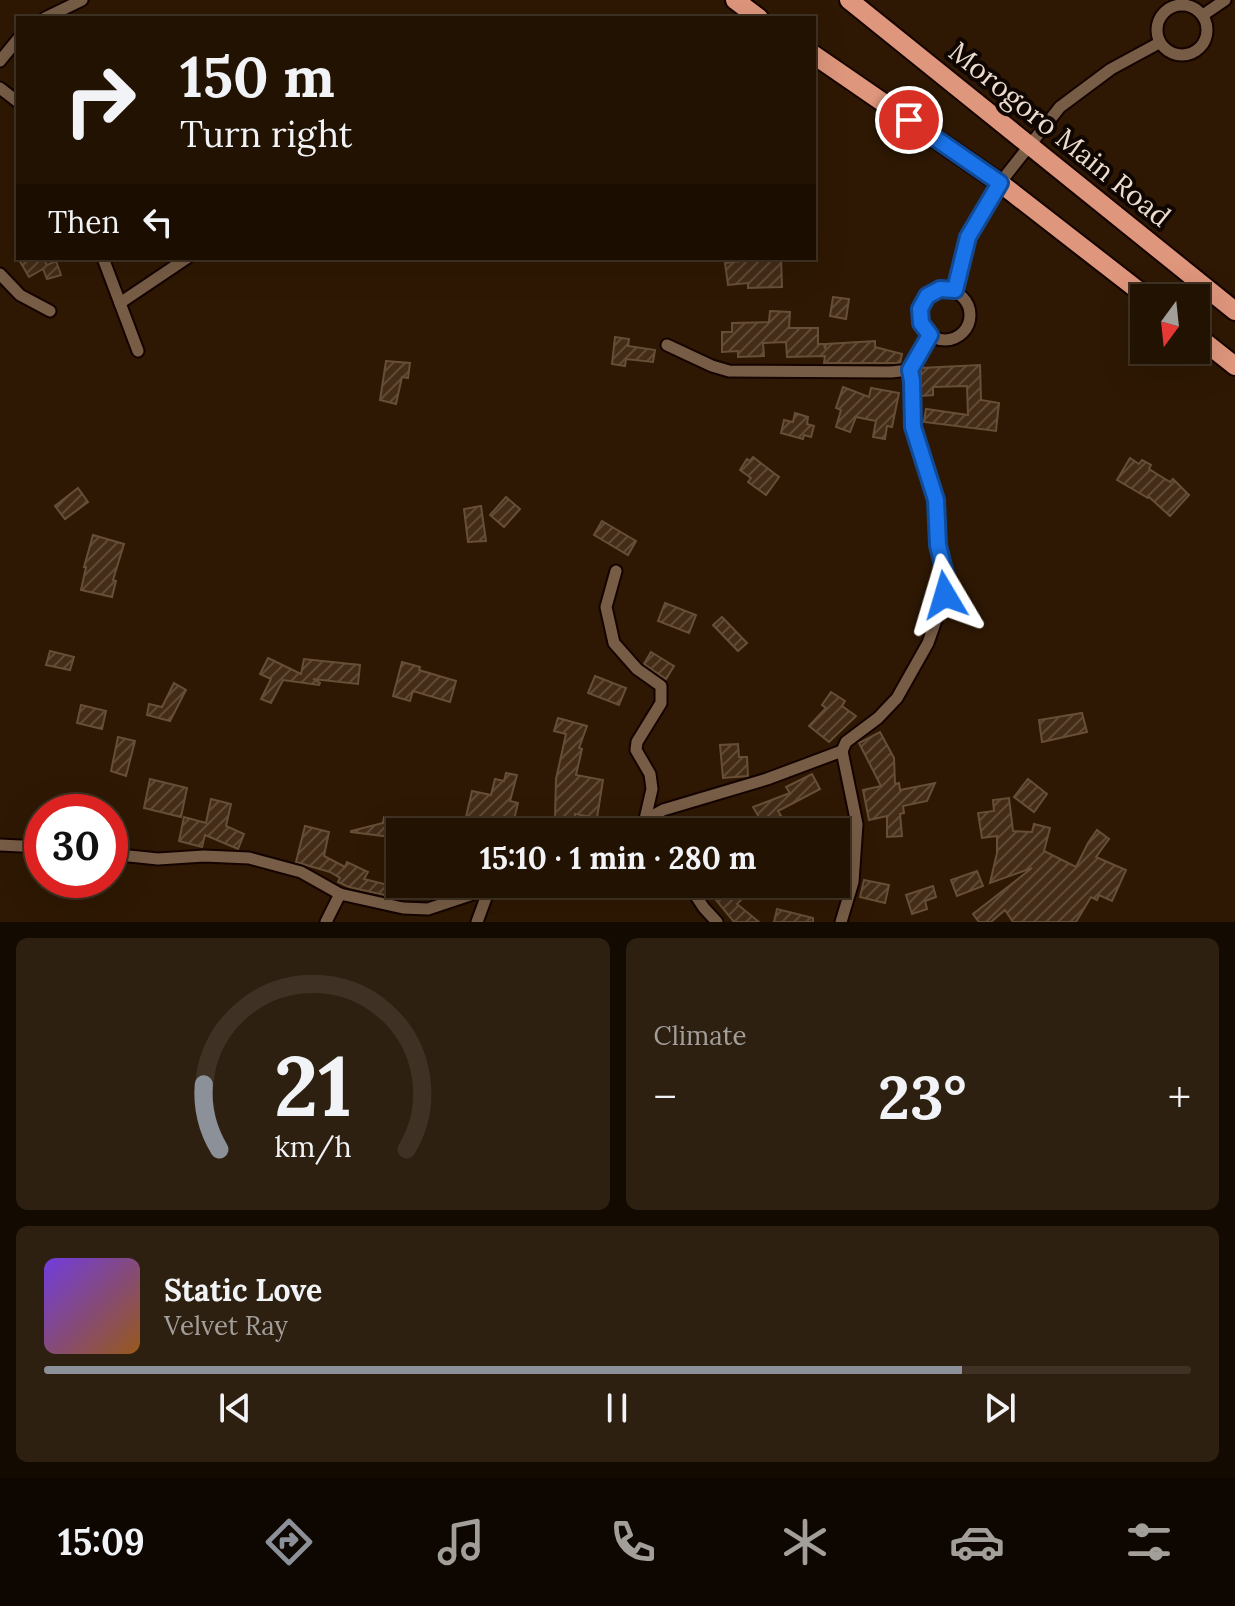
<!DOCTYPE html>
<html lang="en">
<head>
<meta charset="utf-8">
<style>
	body { margin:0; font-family:Lora,serif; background:#2e2011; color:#f1f3f6; height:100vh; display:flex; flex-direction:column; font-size:30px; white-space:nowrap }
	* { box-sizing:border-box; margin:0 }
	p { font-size:26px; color:#a29e99 }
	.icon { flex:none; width:44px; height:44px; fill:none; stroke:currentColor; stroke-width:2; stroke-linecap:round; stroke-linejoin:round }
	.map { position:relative; height:922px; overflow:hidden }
	.details { display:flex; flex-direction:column; gap:16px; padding:16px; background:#130a01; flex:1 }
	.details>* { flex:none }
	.hud { position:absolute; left:16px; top:16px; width:800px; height:244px; border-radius:0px; box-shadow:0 8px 32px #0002,0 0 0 2px #3f3224; background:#221202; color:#f1f3f6; overflow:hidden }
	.needle { width:52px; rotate:195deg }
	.controls { position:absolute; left:1130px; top:284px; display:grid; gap:16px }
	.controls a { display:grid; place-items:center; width:80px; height:80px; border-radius:0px; background:#221202; box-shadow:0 8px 32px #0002,0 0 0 2px #3f3224; font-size:40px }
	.speed { position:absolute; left:24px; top:794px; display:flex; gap:16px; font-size:40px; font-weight:700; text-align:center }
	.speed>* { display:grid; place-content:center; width:104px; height:104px; border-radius:50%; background:#221202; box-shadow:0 8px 32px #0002,0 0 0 2px #3f3224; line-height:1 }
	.speed .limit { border:12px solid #d22; background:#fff; color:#111 }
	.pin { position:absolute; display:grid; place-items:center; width:68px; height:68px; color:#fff; margin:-34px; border:4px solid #fff; border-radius:50%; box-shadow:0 2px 8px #0007 }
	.me { position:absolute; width:88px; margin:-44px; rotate:353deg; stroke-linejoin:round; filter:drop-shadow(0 0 6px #0008) }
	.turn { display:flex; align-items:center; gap:28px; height:168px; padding:0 32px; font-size:36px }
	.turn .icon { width:104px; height:104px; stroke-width:2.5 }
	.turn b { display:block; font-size:56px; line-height:68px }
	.then { display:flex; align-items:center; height:76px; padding:0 32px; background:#0003; gap:16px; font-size:30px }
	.big { font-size:60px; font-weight:700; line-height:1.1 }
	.details .widget { flex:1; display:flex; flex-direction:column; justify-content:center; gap:12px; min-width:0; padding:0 28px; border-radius:12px; background:#2e2011 }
	.details .dial { align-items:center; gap:0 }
	.dial svg { height:208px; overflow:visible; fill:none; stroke:#3f3224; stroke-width:7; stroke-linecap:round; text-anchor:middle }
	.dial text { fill:#f1f3f6; stroke:none }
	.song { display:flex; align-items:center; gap:24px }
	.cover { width:96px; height:96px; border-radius:12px; background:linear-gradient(135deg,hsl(260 70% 55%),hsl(30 70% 35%)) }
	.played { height:8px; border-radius:4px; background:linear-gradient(90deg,#8c9099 80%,#3f3224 80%) }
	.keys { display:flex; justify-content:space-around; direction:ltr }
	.heat { display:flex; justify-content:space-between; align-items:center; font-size:44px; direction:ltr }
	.details .tiles { flex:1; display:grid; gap:16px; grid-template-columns:1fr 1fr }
	.widget:last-child { grid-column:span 2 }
	.trip { position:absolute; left:386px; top:818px; width:464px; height:80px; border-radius:0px; background:#221202; box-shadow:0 8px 32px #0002,0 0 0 2px #3f3224; font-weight:700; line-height:80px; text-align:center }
	.dock { display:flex; height:128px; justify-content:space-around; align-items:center; background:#0e0701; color:#a29e99 }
	.dock .icon { width:56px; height:56px }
	.dock .on { color:#8c9099 }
	.dock b { font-size:36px; color:#f1f3f6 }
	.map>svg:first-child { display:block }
	.building { fill:url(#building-hatch); stroke:#674e37; stroke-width:2 }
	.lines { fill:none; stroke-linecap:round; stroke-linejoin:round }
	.minor-casing { stroke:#150300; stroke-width:15 }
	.trunk-casing { stroke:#150300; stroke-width:22 }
	.minor { stroke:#775d46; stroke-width:11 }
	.trunk { stroke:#de967c; stroke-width:18 }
	.route-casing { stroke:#114b97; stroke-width:20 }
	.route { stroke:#1a73e8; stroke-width:14 }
	.labels { text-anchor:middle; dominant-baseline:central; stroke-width:8; stroke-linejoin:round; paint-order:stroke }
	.street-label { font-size:28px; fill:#ecdccf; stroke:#0f0601 }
</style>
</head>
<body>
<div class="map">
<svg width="1235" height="922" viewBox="0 0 1235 922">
	<defs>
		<pattern id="building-hatch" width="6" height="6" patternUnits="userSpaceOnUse" patternTransform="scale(2)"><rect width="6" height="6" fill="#442c17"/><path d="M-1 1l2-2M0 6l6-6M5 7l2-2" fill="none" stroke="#5f4a38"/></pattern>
	</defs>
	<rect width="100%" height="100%" fill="#2e1803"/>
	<g class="building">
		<path d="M 18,258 L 43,258 L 47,265 L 56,261 L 61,275 L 47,279 L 43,269 L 29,277 Z"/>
		<path d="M 741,258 L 781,258 L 782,287 L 748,288 L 748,283 L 728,285 L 725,263 L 741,261 Z"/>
		<path d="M 833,297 L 849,299 L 846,319 L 830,316 Z"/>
		<path d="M 770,311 L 790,312 L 789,328 L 818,328 L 818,344 L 824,344 L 825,349 L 826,344 L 875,341 L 875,347 L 902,354 L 900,363 L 824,363 L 825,356 L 787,357 L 786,342 L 763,343 L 764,356 L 738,357 L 738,351 L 722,352 L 722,332 L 732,332 L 732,323 L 769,322 Z"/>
		<path d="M 615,337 L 629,339 L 628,346 L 655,350 L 653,362 L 626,359 L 625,366 L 612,364 Z"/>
		<path d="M 386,361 L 410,363 L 408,378 L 402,377 L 396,404 L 380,400 Z"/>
		<path d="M 980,365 L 981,400 L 999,403 L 996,431 L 924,422 L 926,409 L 968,415 L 967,386 L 933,387 L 933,395 L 921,396 L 921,368 Z"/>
		<path d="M 843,387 L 869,397 L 871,388 L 899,393 L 892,427 L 887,426 L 885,439 L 873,437 L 876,421 L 856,417 L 850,432 L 836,427 L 841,410 L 836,408 Z"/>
		<path d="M 795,413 L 808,417 L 807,424 L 814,426 L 811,437 L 804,435 L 803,439 L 781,433 L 784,420 L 793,422 Z"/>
		<path d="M 753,457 L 779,477 L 766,495 L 748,482 L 751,478 L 740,470 L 747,459 L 750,461 Z"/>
		<path d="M 1130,458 L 1139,464 L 1142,460 L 1151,465 L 1149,469 L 1170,482 L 1173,479 L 1189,495 L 1170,516 L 1149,497 L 1148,498 L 1117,480 Z"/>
		<path d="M 78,488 L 88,502 L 65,519 L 55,506 Z"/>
		<path d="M 506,497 L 520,509 L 504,527 L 490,515 Z"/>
		<path d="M 481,506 L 486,541 L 468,542 L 464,509 Z"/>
		<path d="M 602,521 L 636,541 L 628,555 L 594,535 Z"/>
		<path d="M 93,535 L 124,544 L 113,580 L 116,581 L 112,597 L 81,590 L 86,567 L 84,567 Z"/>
		<path d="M 665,603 L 696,615 L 689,633 L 658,621 Z"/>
		<path d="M 722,617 L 747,643 L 738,651 L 713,625 Z"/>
		<path d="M 50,651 L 74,657 L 70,670 L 46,665 Z"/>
		<path d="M 651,652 L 674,666 L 666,679 L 644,664 Z"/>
		<path d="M 268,658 L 301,674 L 304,659 L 360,665 L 358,684 L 313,679 L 320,683 L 319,685 L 283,680 L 271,703 L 261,699 L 271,679 L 260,674 Z"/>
		<path d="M 402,662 L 420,667 L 419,670 L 456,681 L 450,702 L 413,691 L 410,701 L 393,696 Z"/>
		<path d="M 595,676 L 626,688 L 619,705 L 588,693 Z"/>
		<path d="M 174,683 L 186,690 L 170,721 L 147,715 L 149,704 L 162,707 Z"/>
		<path d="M 831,692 L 845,701 L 842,706 L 856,716 L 829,742 L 809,726 L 826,708 L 822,705 Z"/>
		<path d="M 81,705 L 106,711 L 102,729 L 77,723 Z"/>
		<path d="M 1082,713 L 1087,732 L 1042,742 L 1039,720 Z"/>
		<path d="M 558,718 L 587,726 L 579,748 L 582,749 L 576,775 L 603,780 L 597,818 L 575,814 L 575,818 L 555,817 L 556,779 L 566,734 L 554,731 Z"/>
		<path d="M 880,732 L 894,758 L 895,784 L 899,783 L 900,790 L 935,783 L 927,801 L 903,806 L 904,813 L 900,814 L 902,836 L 887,837 L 887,816 L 869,820 L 863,790 L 881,786 L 859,743 Z"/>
		<path d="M 118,737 L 135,741 L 126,776 L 111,771 Z"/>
		<path d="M 738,744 L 739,757 L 747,757 L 748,776 L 723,778 L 720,745 Z"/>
		<path d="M 506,773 L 517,775 L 510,801 L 518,803 L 511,832 L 489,827 L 490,823 L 466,817 L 472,791 L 491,795 L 495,779 L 504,781 Z"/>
		<path d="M 812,774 L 820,789 L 778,811 L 783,819 L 766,829 L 753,807 L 790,793 L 786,787 Z"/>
		<path d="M 150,779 L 187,788 L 181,817 L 144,808 Z"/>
		<path d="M 1028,779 L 1047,794 L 1034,812 L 1014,797 Z"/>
		<path d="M 1009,798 L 1013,831 L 1032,832 L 1034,824 L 1050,828 L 1044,851 L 1076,867 L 1088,843 L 1097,830 L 1109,839 L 1096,857 L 1126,870 L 1112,901 L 1099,895 L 1097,900 L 1091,897 L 1076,922 L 1013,922 L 1005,910 L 991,922 L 979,922 L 973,914 L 1032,868 L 990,883 L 997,853 L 997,836 L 982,838 L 978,813 L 994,811 L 993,800 Z"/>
		<path d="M 211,799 L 231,804 L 226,826 L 244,834 L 238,849 L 205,835 L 202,847 L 179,841 L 184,817 L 206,823 Z"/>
		<path d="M 384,817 L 405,819 L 404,832 L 400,832 L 400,838 L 351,832 L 351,831 L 383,823 Z"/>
		<path d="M 305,826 L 329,832 L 324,856 L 345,867 L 347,862 L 368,872 L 364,879 L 392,886 L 389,896 L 349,887 L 338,882 L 340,878 L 330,872 L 296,862 Z"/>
		<path d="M 836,832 L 848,834 L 846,858 L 844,857 L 842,868 L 836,868 Z"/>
		<path d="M 977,871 L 983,886 L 957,896 L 951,880 Z"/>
		<path d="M 864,880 L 889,885 L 885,903 L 860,897 Z"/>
		<path d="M 703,884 L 729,884 L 741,900 L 737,904 L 759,922 L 734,922 Z"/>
		<path d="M 933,886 L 936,897 L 925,901 L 927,909 L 912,914 L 906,895 Z"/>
		<path d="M 777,909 L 813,918 L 813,922 L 774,922 Z"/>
	</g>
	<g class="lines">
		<defs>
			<g id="minor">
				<circle cx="1182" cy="30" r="25"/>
				<path d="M 1203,15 L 1225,0"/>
				<path d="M 45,18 L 82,0"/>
				<path d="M 0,61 L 18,39"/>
				<path d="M 0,88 L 18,102"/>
				<path d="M 103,258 L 138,351"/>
				<path d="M 0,274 L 20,295 L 50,311"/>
				<circle cx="945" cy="315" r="25"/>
				<path d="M 955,290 L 968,237 L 1000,183 L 1060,107 L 1111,69 L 1159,43"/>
				<path d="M 120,303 L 187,258"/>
				<path d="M 667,345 L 712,366 L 729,371 L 891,372 L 910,370"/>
				<path d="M 616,571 L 606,607 L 614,643 L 637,669 L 661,686 L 661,703 L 637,742 L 636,750 L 650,774 L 652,789 L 642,832"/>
				<path d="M 645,820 L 663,810 L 767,779 L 842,751"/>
				<path d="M 532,832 C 551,819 579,829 599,832"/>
				<path d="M 0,845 L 42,847"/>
				<path d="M 110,854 L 158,859 L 204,856 L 249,858 L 301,872 L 340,894 L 403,908 L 428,909 L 473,894 L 485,884"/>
				<path d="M 688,884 L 704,908 L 717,922"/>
				<path d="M 326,922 L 340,894"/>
				<path d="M 477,922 L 491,884"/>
				<path d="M 841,922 L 853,882 L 857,824 L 842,751 L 846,742 L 878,718 L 897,698 L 928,643 L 945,595 L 946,578 L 938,545 L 936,500 L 913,427 L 912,381 L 910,370 L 930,335"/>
			</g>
			<g id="trunk">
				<path d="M 735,0 L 759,18"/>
				<path d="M 849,0 L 1235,311"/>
				<path d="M 814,55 L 1000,183 L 1148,298"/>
				<path d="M 1196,335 L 1235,366"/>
			</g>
		</defs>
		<use href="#minor" class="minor-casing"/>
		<use href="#trunk" class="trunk-casing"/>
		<use href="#minor" class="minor"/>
		<use href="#trunk" class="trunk"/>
	</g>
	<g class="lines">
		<defs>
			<path id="route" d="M 909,120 L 1000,183 L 968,237 L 955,290 L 940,289 L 927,296 L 920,309 L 921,323 L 930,335 L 910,370 L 912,381 L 913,427 L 936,500 L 938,545 L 946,578 L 945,595"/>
		</defs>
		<use href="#route" class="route-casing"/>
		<use href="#route" class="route"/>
	</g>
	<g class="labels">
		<g class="street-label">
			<text transform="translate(1060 134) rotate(39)">Morogoro Main Road</text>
		</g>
	</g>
</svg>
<div class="controls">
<a><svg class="needle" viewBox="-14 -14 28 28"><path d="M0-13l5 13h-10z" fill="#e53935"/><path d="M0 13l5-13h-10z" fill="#a29e99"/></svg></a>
</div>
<div class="speed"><div class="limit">30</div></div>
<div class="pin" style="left:909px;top:120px;background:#d93025"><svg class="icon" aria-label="arrive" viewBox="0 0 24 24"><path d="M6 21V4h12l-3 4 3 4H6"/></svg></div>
<svg class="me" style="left:945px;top:595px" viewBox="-20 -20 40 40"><path d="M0-17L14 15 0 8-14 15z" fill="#1a73e8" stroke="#fff" stroke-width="4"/></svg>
<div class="trip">15:10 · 1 min · 280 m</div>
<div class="hud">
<div class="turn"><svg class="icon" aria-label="right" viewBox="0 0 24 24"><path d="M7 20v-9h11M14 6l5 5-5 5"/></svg><div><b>150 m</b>Turn right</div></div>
<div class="then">Then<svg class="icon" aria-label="left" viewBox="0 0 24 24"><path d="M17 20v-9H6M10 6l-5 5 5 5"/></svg></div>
</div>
</div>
<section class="details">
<div class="tiles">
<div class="widget dial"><svg viewBox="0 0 100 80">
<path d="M14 69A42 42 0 1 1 86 69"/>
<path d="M14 69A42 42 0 0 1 8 44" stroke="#8c9099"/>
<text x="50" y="56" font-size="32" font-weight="700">21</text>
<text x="50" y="72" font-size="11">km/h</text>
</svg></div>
<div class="widget"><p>Climate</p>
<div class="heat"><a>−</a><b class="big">23°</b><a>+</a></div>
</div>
<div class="widget">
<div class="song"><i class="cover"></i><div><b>Static Love</b><p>Velvet Ray</p></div></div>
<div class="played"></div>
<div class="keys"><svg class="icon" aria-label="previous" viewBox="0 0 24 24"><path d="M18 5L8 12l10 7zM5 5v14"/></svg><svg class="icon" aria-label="pause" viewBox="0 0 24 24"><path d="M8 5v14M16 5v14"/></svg><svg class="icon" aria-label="next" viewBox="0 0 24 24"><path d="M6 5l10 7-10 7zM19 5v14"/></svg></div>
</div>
</div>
</section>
<nav class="dock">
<b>15:09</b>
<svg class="icon on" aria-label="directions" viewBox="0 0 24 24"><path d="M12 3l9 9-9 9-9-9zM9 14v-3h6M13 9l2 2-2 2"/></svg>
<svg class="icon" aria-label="music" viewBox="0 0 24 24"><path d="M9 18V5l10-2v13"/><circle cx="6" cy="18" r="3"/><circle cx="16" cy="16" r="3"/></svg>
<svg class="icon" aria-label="phone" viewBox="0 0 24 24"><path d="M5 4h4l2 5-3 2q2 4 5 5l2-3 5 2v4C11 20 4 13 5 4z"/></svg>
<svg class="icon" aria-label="climate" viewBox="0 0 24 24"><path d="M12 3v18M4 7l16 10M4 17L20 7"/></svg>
<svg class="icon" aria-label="car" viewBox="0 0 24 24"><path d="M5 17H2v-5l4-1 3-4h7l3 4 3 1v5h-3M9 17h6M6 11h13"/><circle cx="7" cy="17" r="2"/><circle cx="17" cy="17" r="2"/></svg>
<svg class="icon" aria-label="filters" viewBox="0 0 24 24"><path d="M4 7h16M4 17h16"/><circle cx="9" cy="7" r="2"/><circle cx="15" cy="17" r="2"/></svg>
</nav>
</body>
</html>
